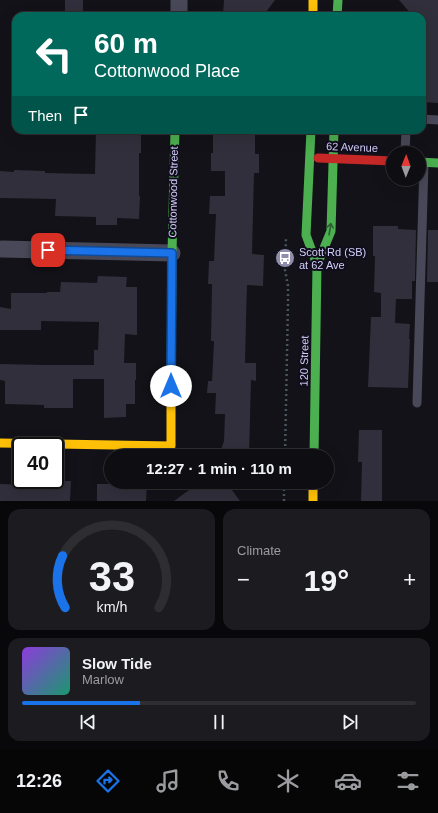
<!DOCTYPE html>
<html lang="en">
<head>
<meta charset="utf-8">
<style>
	body { margin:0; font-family:Helvetica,sans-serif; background:#1c1c20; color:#f1f3f6; height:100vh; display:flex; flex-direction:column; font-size:15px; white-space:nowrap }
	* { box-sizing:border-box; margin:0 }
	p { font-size:13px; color:#9b9c9f }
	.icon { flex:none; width:22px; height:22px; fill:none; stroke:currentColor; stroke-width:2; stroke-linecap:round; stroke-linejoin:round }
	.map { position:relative; height:501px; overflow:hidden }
	.panel { display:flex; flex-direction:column; gap:8px; padding:8px; background:#08080a; flex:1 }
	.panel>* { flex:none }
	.guide { position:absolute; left:12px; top:12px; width:414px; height:122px; border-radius:12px; box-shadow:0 4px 16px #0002,0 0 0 1px #2e2e32; background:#00695c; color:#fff; overflow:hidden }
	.needle { width:26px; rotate:1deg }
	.fabs { position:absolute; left:386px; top:146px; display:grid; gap:8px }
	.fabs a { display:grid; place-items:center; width:40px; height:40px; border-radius:50%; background:#0e0e12; box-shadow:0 4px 16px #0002,0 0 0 1px #2e2e32; font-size:20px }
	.speed { position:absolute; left:12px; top:437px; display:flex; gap:8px; font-size:20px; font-weight:700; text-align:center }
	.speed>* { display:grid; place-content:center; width:52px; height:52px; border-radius:50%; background:#0e0e12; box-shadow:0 4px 16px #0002,0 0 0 1px #2e2e32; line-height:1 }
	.speed .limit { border:2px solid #111; border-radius:6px; background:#fff; color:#111 }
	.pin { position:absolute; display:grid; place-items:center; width:34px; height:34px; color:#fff; margin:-17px; border-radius:8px; box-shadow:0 2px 6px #0006 }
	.me { position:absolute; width:44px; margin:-22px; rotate:0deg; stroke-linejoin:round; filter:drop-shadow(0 0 3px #0008) }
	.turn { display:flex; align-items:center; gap:14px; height:84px; padding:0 16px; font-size:18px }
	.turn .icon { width:52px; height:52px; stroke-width:2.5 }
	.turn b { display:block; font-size:28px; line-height:34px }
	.then { display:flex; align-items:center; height:38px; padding:0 16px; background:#0003; gap:8px; font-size:15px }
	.big { font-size:30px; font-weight:700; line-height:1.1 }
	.panel .tile { flex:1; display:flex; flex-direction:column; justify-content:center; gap:6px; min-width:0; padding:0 14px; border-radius:12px; background:#1c1c20 }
	.panel .dial { align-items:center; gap:0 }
	.dial svg { height:104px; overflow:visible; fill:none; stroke:#2e2e32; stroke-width:7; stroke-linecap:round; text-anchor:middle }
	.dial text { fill:#f1f3f6; stroke:none }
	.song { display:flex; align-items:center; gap:12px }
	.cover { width:48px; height:48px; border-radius:6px; background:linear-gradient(135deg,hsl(270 70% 55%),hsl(160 70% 35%)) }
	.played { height:4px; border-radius:2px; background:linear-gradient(90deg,#1a73e8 30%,#2e2e32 30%) }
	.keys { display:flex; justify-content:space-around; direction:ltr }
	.heat { display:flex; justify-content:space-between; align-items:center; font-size:22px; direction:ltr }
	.panel .tiles { flex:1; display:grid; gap:8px; grid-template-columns:1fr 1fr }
	.tile:last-child { grid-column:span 2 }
	.trip { position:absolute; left:104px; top:449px; width:230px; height:40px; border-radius:20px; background:#0e0e12; box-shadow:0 4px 16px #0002,0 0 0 1px #2e2e32; font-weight:700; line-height:40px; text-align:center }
	.tabs { display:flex; height:64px; justify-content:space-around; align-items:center; background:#060607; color:#9b9c9f }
	.tabs .icon { width:28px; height:28px }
	.tabs .on { color:#1a73e8 }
	.tabs b { font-size:18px; color:#f1f3f6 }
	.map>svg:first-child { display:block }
	.building { fill:#302f3b }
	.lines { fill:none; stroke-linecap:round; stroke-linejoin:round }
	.path { stroke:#4a565f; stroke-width:2.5; stroke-dasharray:2 3; stroke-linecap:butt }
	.lane { stroke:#484858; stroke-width:9 }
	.street { stroke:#484858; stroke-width:17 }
	.fast { stroke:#4caf50; stroke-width:9 }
	.slow { stroke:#ffc107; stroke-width:9 }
	.jam { stroke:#c62828; stroke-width:9 }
	.oneway { stroke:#2e5e36 }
	.route-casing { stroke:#114b97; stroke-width:10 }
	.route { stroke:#1a73e8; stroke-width:7 }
	.labels { text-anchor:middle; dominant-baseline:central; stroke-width:4; stroke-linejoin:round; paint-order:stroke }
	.street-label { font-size:11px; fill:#d3cff8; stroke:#100e1c }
	.poi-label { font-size:11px; fill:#d3cff8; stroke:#100e1c; text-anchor:start }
</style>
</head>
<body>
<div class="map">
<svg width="438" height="501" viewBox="0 0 438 501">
	<rect width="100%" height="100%" fill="#121218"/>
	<g class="building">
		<rect x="65" y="0" width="18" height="16"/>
		<path d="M 224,0 L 275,0 L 263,16 L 223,15 Z"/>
		<path d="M 399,0 L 438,0 L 438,103 L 422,102 L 422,16 L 413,16 Z"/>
		<path d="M 96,130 L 141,130 L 141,153 L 139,153 L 139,196 L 140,196 L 139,219 L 117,218 L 117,225 L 96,225 L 96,217 L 55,216 L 56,199 L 0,198 L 0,171 L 14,172 L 14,170 L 45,171 L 45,173 L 95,174 Z"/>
		<path d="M 218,130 L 255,130 L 255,154 L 259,154 L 259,173 L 254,173 L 252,254 L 264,255 L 263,286 L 247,285 L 246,320 L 245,363 L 256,363 L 256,381 L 251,380 L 249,456 L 219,456 L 224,441 L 225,414 L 215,414 L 216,393 L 207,393 L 208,381 L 212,381 L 214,341 L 211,341 L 212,284 L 208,284 L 209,261 L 214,261 L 216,214 L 209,214 L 210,196 L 225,196 L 225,171 L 211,171 L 211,153 L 213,153 L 213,131 L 218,131 Z"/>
		<path d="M 373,226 L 398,226 L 398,229 L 416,230 L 415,281 L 412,281 L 412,299 L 396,299 L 395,323 L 410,324 L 409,339 L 410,339 L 408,388 L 368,387 L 371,317 L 381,317 L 381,293 L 374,292 L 375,256 L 373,256 Z"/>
		<path d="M 428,230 L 438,230 L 438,282 L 427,282 Z"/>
		<path d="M 98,276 L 127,277 L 126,287 L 137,287 L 137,335 L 125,334 L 124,363 L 136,363 L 136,380 L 135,380 L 135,404 L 126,404 L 126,417 L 104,418 L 104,379 L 73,379 L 73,408 L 44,408 L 44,405 L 5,404 L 5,381 L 0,380 L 0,364 L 45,365 L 94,365 L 94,350 L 98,350 L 99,322 L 41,321 L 41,330 L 0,330 L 0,307 L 11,309 L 11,293 L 47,293 L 47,292 L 60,292 L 61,282 L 97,283 Z"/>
		<path d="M 359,430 L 382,430 L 382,501 L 361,501 L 362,462 L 358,462 Z"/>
		<path d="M 53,481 L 71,481 L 70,501 L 0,501 L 0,484 L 53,486 Z"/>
		<path d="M 200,482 L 215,482 L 220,489 L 227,483 L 240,501 L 174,501 Z"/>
		<path d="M 124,483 L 147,484 L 146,501 L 97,501 L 97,484 L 124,484 Z"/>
	</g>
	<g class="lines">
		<g class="path">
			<path d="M 285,456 L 288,302 L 288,286 L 285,270 L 286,237"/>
			<path d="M 284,501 L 284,482"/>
		</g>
		<g class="lane">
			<path d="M 422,119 L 438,120"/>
			<path d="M 405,153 L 406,130"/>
			<path d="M 417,403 L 424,163"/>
		</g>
		<g class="street">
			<path d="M 179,16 L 179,0"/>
			<path d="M 2,249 L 172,253"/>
		</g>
		<g class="fast">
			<path d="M 337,16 L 338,0"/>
			<path d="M 311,130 L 306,235 L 317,265"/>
			<path d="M 419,162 L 438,163"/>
			<path d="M 171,396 L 172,253 L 175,130"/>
			<path d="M 314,456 L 317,265 L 331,231 L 334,130"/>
		</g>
		<g class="slow">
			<path d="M 313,0 L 313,16"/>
			<path d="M 0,443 L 171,446 L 171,396"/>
			<path d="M 313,482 L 313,501"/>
		</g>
		<path class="jam" d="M 318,158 L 393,161"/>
	</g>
	<defs><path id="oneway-shaft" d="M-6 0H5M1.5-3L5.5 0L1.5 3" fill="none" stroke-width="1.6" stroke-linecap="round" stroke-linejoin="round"/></defs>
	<use class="oneway" href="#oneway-shaft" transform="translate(330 229) rotate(-81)"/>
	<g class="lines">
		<defs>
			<path id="route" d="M 48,250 L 172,253 L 171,386"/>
		</defs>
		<use href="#route" class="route-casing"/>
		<use href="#route" class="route"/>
	</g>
	<defs>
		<symbol id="bus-disc" viewBox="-11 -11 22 22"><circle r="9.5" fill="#8f8daa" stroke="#100e1c"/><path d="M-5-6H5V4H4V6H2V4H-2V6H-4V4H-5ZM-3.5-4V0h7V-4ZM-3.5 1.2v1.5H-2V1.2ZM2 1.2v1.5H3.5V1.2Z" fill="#fff"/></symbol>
	</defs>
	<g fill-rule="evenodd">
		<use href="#bus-disc" x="274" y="247" width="22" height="22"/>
	</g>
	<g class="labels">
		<g class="street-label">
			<text transform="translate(352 147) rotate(2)">62 Avenue</text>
			<text transform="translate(173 192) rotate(-89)">Cottonwood Street</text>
			<text transform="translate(304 361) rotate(-89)">120 Street</text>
		</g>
		<g class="poi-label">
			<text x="299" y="252">Scott Rd (SB)<tspan x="299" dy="13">at 62 Ave</tspan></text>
		</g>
	</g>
</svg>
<div class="fabs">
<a><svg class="needle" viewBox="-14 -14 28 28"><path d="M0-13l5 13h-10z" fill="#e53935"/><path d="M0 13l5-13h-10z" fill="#9b9c9f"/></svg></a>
</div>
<div class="speed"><div class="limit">40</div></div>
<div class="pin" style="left:48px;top:250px;background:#d93025"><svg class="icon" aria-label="arrive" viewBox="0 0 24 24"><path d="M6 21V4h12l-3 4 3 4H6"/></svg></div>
<svg class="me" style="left:171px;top:386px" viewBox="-20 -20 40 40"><circle r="19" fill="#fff"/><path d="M0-13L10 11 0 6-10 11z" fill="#1a73e8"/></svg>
<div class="trip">12:27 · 1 min · 110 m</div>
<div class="guide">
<div class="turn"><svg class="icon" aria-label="left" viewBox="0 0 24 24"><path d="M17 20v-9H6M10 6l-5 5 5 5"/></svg><div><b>60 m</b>Cottonwood Place</div></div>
<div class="then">Then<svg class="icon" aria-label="arrive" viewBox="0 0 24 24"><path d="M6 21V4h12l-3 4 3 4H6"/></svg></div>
</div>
</div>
<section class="panel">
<div class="tiles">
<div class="tile dial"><svg viewBox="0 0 100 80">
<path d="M14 69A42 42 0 1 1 86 69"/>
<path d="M14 69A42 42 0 0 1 12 29" stroke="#1a73e8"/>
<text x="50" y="56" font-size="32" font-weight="700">33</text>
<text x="50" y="72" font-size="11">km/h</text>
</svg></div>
<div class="tile"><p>Climate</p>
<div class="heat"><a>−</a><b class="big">19°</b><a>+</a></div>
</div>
<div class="tile">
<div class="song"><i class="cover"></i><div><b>Slow Tide</b><p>Marlow</p></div></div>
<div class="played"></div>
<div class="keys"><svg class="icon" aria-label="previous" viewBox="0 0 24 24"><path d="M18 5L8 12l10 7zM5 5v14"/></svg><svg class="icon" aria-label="pause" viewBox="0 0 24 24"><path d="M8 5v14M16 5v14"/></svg><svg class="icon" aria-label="next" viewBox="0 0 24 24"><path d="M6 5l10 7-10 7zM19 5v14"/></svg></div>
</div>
</div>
</section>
<nav class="tabs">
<b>12:26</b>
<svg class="icon on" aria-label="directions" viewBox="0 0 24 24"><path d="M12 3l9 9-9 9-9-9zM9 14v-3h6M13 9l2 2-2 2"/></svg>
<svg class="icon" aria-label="music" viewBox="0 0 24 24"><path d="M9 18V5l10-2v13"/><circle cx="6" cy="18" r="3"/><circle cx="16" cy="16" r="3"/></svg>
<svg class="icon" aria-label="phone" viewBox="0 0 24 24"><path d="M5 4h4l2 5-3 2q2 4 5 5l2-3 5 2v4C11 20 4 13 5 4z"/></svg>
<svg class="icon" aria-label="climate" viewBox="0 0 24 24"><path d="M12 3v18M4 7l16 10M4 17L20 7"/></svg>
<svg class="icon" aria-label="car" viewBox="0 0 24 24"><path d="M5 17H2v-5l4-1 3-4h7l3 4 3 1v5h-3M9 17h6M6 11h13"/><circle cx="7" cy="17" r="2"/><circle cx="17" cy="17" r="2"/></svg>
<svg class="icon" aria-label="filters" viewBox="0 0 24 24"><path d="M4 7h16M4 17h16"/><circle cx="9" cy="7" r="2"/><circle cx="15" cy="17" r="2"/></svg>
</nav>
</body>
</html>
